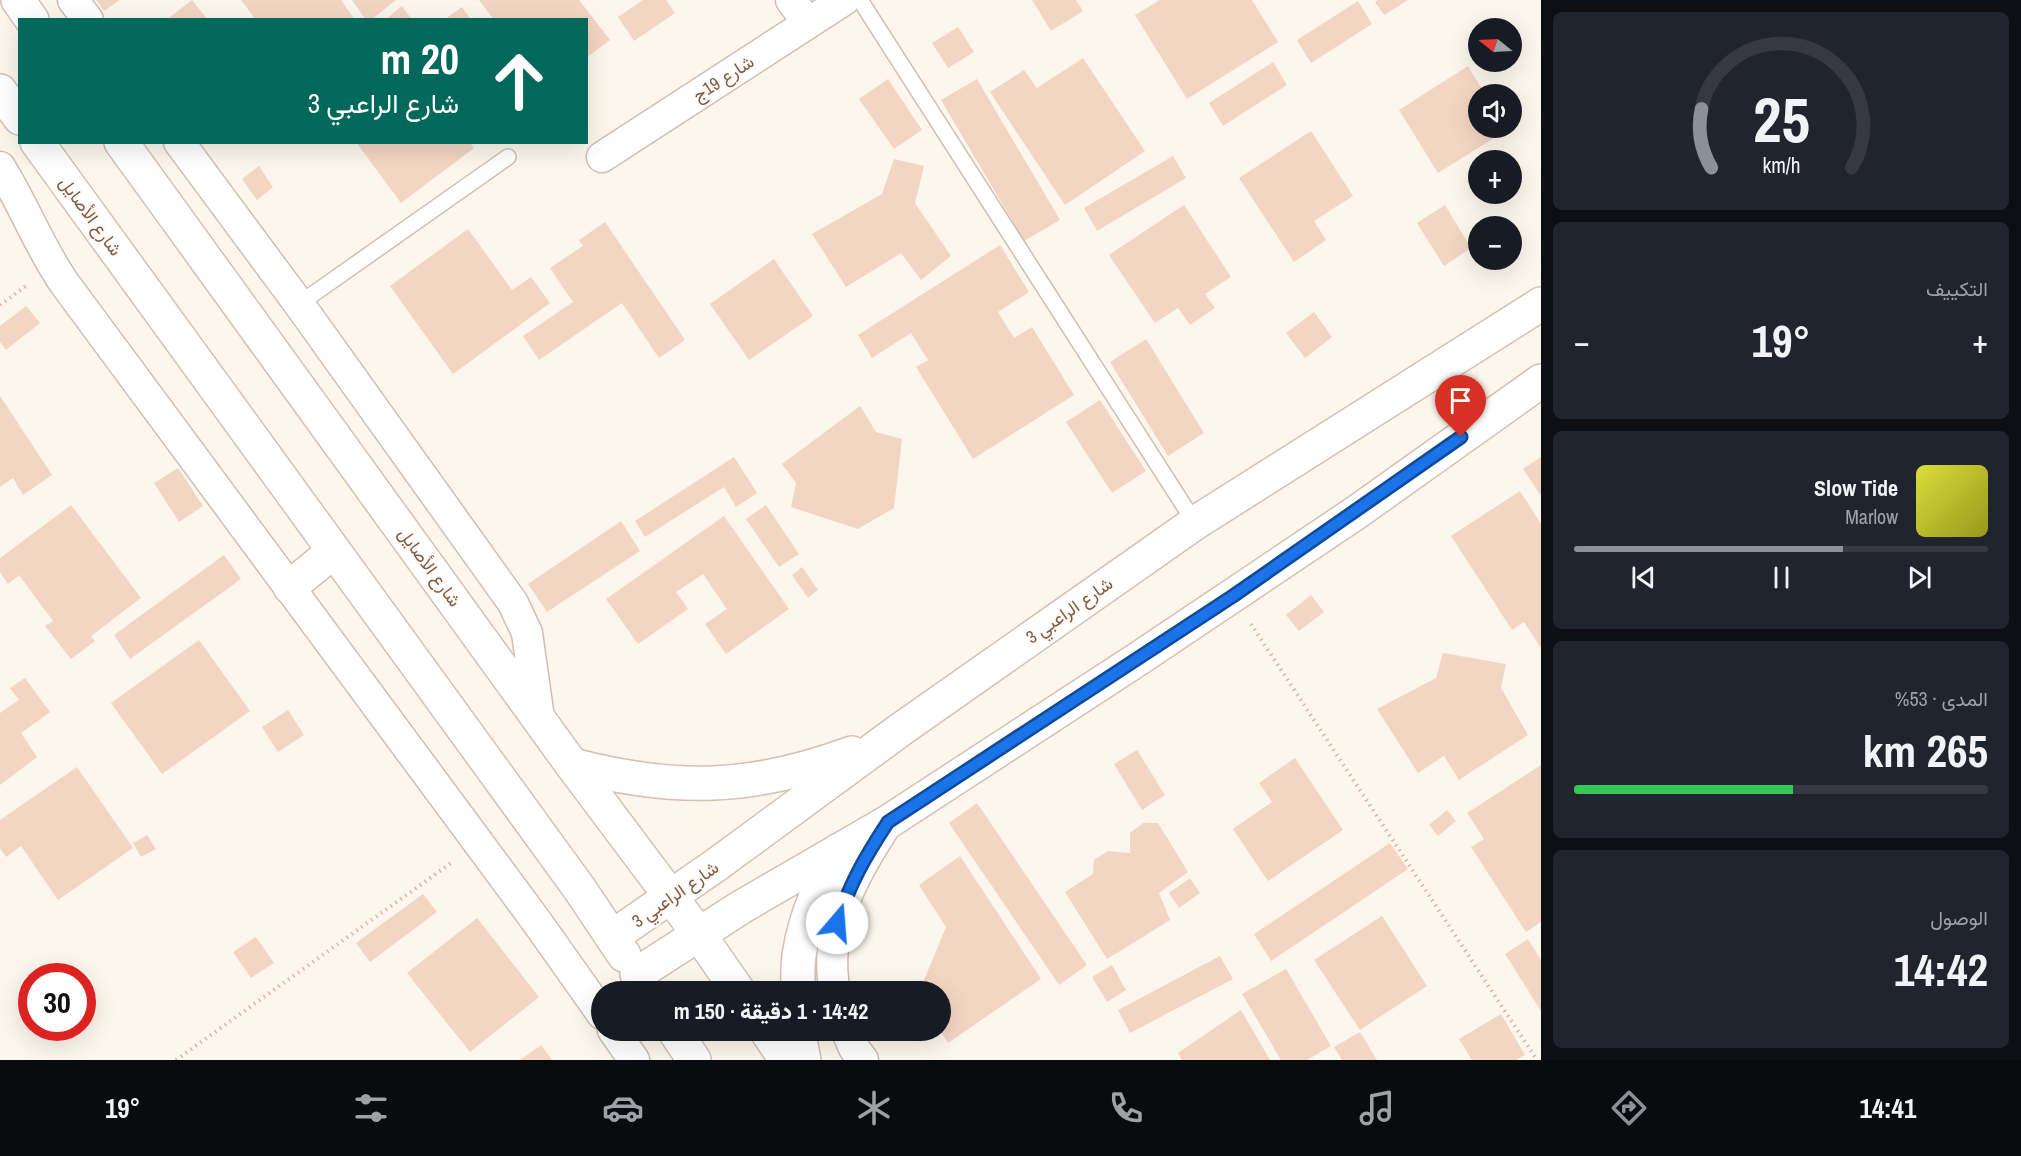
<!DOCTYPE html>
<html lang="ar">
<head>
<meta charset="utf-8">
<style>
	body { margin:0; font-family:"Archivo Narrow",Vazirmatn,sans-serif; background:#20242c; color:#f1f3f6; direction:rtl; height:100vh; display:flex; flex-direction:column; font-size:22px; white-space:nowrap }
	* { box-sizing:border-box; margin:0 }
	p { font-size:20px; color:#9ea1a6 }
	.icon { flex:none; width:33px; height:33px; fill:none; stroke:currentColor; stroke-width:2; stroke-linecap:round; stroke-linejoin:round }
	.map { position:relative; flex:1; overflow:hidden; direction:ltr }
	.sheet { display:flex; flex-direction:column; gap:12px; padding:12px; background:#0d0f14; width:480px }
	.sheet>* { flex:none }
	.top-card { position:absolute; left:18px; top:18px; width:570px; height:126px; border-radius:0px; box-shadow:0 6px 24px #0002; direction:rtl; background:#00695c; color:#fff; overflow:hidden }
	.needle { width:39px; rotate:288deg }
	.tools { position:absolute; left:1468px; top:18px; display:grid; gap:12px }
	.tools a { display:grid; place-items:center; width:54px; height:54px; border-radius:50%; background:#171b24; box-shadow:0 6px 24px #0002; font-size:30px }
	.speed { position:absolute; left:18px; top:963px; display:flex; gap:12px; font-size:30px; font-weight:700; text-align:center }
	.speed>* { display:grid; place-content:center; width:78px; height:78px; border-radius:50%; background:#171b24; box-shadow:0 6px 24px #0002; line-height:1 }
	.speed .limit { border:9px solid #d22; background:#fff; color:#111 }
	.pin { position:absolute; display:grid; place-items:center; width:51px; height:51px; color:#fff; margin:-62px -26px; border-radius:50% 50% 50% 0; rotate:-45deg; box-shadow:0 0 6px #0007 }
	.pin .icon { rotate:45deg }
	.me { position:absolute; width:66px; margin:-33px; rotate:18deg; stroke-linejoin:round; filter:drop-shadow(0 0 4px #0008) }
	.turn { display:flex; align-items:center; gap:21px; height:126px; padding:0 30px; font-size:27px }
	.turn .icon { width:78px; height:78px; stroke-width:2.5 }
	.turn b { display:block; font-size:42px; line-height:51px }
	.big { font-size:45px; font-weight:800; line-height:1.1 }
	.sheet .card { flex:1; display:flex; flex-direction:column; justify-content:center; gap:9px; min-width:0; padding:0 21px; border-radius:9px; background:#20242c }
	.sheet .dial { align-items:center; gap:0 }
	.dial svg { height:156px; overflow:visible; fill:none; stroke:#363941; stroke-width:7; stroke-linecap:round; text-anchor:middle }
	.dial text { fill:#f1f3f6; stroke:none }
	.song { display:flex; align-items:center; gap:18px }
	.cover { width:72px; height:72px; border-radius:9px; background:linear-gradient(135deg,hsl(60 70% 55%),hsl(60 70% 35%)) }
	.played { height:6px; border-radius:3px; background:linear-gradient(90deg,#8c9099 65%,#363941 65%) }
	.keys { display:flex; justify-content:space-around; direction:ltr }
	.heat { display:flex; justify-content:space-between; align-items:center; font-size:33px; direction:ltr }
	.charge { height:9px; border-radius:4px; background:linear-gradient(90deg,#34c759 53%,#363941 0) }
	.trip { position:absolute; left:591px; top:981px; width:360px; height:60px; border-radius:30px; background:#171b24; box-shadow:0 6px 24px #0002; font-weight:800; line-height:60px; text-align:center; direction:rtl }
	.dock { display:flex; height:96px; justify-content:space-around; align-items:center; background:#090b0e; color:#9ea1a6 }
	.dock .icon { width:42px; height:42px }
	.dock .current { color:#8c9099 }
	.dock b { font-size:27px; color:#f1f3f6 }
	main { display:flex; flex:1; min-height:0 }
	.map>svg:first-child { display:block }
	.building { fill:#f3d5c3 }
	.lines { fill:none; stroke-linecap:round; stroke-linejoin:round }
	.lane-casing { stroke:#d1beb0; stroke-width:18 }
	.street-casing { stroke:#d1beb0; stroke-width:33 }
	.secondary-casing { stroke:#d6c0b0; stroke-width:36 }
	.path { stroke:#d9b8a5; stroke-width:4; stroke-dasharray:1.5 4.5; stroke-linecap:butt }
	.lane { stroke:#fff; stroke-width:15 }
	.street { stroke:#fff; stroke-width:30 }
	.secondary { stroke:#fff; stroke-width:33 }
	.route-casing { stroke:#114b97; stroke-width:15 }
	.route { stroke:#1a73e8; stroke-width:10 }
	.labels { text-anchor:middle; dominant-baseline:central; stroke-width:4.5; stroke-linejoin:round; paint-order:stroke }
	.street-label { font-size:18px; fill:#7a5c4d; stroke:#fffaf3 }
</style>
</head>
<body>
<main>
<section class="sheet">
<div class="card dial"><svg viewBox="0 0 100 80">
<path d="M14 69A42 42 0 1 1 86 69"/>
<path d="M14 69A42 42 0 0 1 9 39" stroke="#8c9099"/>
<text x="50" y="56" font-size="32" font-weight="700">25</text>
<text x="50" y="72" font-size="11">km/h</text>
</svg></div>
<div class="card"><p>التكييف</p>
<div class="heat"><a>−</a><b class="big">19°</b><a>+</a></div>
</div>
<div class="card">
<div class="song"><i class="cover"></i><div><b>Slow Tide</b><p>Marlow</p></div></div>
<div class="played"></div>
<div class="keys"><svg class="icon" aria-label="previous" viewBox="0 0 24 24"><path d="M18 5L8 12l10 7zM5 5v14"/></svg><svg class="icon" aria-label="pause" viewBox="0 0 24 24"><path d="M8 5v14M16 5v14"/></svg><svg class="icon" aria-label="next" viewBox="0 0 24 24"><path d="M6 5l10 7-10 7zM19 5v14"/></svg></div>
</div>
<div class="card"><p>المدى · 53%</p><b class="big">265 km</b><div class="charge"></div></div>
<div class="card"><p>الوصول</p><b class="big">14:42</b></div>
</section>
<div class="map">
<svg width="1541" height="1060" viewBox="0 0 1541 1060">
	<rect width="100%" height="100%" fill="#fdf6ec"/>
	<g class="building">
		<path d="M 96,0 L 120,0 L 104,11 Z"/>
		<path d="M 192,0 L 208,20 L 166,20 Z"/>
		<path d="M 241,0 L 341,0 L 355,20 L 256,20 Z"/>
		<path d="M 352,0 L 396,0 L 371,20 L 366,20 Z"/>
		<path d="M 479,0 L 579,0 L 610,40 L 586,58 L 586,20 L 494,20 Z"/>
		<path d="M 643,0 L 666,0 L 675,13 L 634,41 L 618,17 Z"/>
		<path d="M 1032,0 L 1076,0 L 1083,11 L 1051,31 Z"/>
		<path d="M 1160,0 L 1252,0 L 1278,42 L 1187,99 L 1135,15 Z"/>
		<path d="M 1378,0 L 1408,0 L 1384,15 L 1375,2 Z"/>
		<path d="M 1358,1 L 1372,24 L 1311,63 L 1297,40 Z"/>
		<path d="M 402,6 L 412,20 L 385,20 Z"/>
		<path d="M 462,7 L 471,20 L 444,20 Z"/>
		<path d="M 958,27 L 974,52 L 948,68 L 932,43 Z"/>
		<path d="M 1083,58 L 1145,151 L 1065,205 L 990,92 L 1024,70 L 1037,88 Z"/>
		<path d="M 1273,62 L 1287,85 L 1223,126 L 1209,103 Z"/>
		<path d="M 1468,66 L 1485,94 L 1479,94 L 1479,128 L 1506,128 L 1507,130 L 1438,173 L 1399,110 Z"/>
		<path d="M 888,79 L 922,130 L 894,149 L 859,99 Z"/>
		<path d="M 977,79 L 1060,220 L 1024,241 L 941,100 Z"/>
		<path d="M 1311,131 L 1353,196 L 1314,221 L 1326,240 L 1294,262 L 1239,178 Z"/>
		<path d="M 356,142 L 470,142 L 474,148 L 401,203 Z"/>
		<path d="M 1173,156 L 1186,178 L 1097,231 L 1084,208 Z"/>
		<path d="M 894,159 L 924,166 L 915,203 L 951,256 L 921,280 L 901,253 L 846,287 L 812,234 L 882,194 Z"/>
		<path d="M 259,166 L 273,187 L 257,200 L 242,179 Z"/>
		<path d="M 1184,205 L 1231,277 L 1205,294 L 1215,308 L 1190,325 L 1178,308 L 1155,323 L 1109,255 Z"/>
		<path d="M 1445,205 L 1471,248 L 1444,266 L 1417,223 Z"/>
		<path d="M 605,222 L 685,340 L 659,358 L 622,303 L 539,360 L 523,336 L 573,302 L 550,268 L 583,246 L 579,240 Z"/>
		<path d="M 468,229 L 512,290 L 531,277 L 550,303 L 453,374 L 390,286 Z"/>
		<path d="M 1000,245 L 1029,292 L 998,312 L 1014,338 L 1032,327 L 1074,395 L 973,459 L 916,367 L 928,360 L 911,333 L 872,358 L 858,335 Z"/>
		<path d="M 774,259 L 813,316 L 749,360 L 710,304 Z"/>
		<path d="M 26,306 L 40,323 L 6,350 L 0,342 L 0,326 Z"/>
		<path d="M 1314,312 L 1332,337 L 1305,358 L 1286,333 Z"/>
		<path d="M 1146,339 L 1204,433 L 1168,456 L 1110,362 Z"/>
		<path d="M 0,396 L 52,475 L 23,495 L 13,478 L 0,487 Z"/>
		<path d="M 1100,400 L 1146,471 L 1112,493 L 1066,422 Z"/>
		<path d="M 860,406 L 876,432 L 902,439 L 894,508 L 858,529 L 791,507 L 796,483 L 782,464 Z"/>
		<path d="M 734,457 L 757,493 L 736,507 L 724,487 L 645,537 L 635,521 Z"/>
		<path d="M 1541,457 L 1541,496 L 1523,469 Z"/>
		<path d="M 178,468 L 203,506 L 179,522 L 154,483 Z"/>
		<path d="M 1520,491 L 1541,524 L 1541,648 L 1524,622 L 1512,630 L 1451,536 Z"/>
		<path d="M 71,505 L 141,598 L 91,636 L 95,641 L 71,659 L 45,626 L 53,621 L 19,575 L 8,584 L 0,572 L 0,558 Z"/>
		<path d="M 766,505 L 799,554 L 779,567 L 746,519 Z"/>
		<path d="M 724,516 L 789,609 L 726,654 L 705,624 L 727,609 L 703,574 L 676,592 L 688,609 L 638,644 L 606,599 Z"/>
		<path d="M 621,521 L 640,551 L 547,612 L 528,584 Z"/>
		<path d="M 224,555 L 241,579 L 130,659 L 114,635 Z"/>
		<path d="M 802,567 L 818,590 L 808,598 L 792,575 Z"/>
		<path d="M 1311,595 L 1324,612 L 1299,631 L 1286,615 Z"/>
		<path d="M 199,640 L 250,711 L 162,774 L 111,703 Z"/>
		<path d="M 1443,653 L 1506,664 L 1501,688 L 1528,735 L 1459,780 L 1444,756 L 1418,773 L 1377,709 L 1436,678 Z"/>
		<path d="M 25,678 L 50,712 L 21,733 L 37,757 L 0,785 L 0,713 L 19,700 L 10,688 Z"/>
		<path d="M 288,710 L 304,735 L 278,752 L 262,727 Z"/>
		<path d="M 1137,750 L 1165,795 L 1142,810 L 1114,764 Z"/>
		<path d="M 1295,758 L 1343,830 L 1268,881 L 1233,829 L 1272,802 L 1259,783 Z"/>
		<path d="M 1541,765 L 1541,922 L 1526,932 L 1471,847 L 1484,839 L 1467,813 Z"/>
		<path d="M 77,767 L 133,848 L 58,900 L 21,846 L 6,857 L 0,848 L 0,820 Z"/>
		<path d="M 977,803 L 1087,965 L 1059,985 L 949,823 Z"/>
		<path d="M 1447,810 L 1456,821 L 1438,836 L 1429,825 Z"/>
		<path d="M 1143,823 L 1158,823 L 1188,872 L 1159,893 L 1170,920 L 1107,959 L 1065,892 L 1093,874 L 1094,860 L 1108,851 L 1130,853 L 1130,833 Z"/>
		<path d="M 147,835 L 156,849 L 141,857 L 133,843 Z"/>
		<path d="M 1390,843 L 1408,869 L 1271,961 L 1254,934 Z"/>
		<path d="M 960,856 L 1041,979 L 948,1043 L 940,1031 L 940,992 L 919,992 L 946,927 L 919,885 Z"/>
		<path d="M 1190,878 L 1200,893 L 1179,908 L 1169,893 Z"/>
		<path d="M 423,894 L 437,912 L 370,962 L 356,943 Z"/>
		<path d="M 1382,916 L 1427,986 L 1360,1030 L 1314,960 Z"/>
		<path d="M 477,918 L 539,997 L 470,1052 L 407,973 Z"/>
		<path d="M 256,937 L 274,963 L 251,978 L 233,952 Z"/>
		<path d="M 1528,939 L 1541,960 L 1541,1011 L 1505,954 Z"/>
		<path d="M 1220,956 L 1233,979 L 1130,1033 L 1118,1010 Z"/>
		<path d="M 1112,965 L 1126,990 L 1107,1002 L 1092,977 Z"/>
		<path d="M 1286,969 L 1331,1046 L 1307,1060 L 1281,1060 L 1242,994 Z"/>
		<path d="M 1241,1010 L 1270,1060 L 1182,1060 L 1178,1053 Z"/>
		<path d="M 1501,1014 L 1525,1055 L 1516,1060 L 1472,1060 L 1459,1039 Z"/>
		<path d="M 1360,1032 L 1377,1060 L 1342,1060 L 1334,1047 Z"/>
		<path d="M 541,1045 L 552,1060 L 520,1060 Z"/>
	</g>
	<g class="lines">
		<defs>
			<g id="lane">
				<path d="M 860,0 L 1195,523"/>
				<path d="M 299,304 L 508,157"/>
			</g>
			<g id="street">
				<path d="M 73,0 L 88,20"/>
				<path d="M 791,0 L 808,23"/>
				<path d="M 179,142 L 299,304 L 513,603 L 527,633 L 539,718"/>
				<path d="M 602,157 L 844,0"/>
				<path d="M 0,167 C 24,205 39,247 65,284 L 537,922 L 602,1014"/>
				<path d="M 835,992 C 822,929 855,872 888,822"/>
				<path d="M 613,1030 L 634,1060"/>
				<path d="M 846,1030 L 854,1048 L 863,1060"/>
			</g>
			<g id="secondary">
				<path d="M 18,0 L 32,20"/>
				<path d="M 0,91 L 20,118"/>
				<path d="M 37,142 L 579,888 L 624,955"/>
				<path d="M 121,142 L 572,765 L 698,933 L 739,992"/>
				<path d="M 290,587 L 334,551"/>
				<path d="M 572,765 C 675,792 752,790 852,753"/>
				<path d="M 612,937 L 716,865 L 900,730 L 1195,523 L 1541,304"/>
				<path d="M 637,974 L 743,906 L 888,822 L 1138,659 L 1357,512 L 1541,381"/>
				<path d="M 798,992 C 798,978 797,963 800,950 C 806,914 821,882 839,850"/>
				<path d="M 674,1030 L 694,1060"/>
				<path d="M 766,1030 L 786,1060"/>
				<path d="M 798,1030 L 804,1060"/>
			</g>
		</defs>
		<use href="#lane" class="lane-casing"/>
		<use href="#street" class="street-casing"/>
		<use href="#secondary" class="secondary-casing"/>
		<g class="path">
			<path d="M 0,305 L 26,286"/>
			<path d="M 1251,624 L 1537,1060"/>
			<path d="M 176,1060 L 451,863"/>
		</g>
		<use href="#lane" class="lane"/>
		<use href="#street" class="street"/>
		<use href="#secondary" class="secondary"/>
	</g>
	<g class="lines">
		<defs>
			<path id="route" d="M 837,923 C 850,883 865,857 888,822 L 1233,596 L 1461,437"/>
		</defs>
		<use href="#route" class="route-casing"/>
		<use href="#route" class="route"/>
	</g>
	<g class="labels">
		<g class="street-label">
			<text transform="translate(723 78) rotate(-33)">شارع 19ج</text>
			<text transform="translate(91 216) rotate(54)">شارع الأصايل</text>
			<text transform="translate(430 567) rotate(54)">شارع الأصايل</text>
			<text transform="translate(1069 610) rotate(-35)">شارع الراعبي 3</text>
			<text transform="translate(675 894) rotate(-35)">شارع الراعبي 3</text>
		</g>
	</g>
</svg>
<div class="tools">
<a><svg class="needle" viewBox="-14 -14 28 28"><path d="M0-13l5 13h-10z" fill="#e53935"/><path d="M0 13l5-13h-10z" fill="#9ea1a6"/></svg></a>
<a><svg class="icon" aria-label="sound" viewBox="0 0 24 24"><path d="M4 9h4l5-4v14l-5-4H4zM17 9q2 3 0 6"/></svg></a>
<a>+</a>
<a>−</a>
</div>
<div class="speed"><div class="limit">30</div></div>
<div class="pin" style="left:1461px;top:437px;background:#d93025"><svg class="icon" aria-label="arrive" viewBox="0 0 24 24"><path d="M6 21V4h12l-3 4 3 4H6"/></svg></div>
<svg class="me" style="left:837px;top:923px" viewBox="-20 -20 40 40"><circle r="19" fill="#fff"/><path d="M0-13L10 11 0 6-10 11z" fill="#1a73e8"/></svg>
<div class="trip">14:42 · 1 دقيقة · 150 m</div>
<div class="top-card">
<div class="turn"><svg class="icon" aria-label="ahead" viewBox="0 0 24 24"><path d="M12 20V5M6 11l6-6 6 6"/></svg><div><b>20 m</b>شارع الراعبي 3</div></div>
</div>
</div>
</main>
<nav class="dock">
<b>14:41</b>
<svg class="icon current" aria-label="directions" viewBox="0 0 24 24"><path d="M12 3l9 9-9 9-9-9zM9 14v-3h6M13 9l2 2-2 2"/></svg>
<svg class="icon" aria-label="music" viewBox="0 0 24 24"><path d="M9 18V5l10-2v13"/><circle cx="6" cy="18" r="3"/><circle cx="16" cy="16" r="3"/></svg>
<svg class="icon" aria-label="phone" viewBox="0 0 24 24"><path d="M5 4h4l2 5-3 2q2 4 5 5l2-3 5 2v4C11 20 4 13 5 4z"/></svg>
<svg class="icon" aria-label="climate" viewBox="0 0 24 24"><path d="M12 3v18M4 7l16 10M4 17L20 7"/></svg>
<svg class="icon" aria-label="car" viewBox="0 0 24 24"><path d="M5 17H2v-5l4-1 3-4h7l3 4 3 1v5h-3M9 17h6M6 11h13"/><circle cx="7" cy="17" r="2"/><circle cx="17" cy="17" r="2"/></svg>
<svg class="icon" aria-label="filters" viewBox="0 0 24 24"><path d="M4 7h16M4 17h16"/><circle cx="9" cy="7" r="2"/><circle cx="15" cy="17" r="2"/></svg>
<b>19°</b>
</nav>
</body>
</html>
